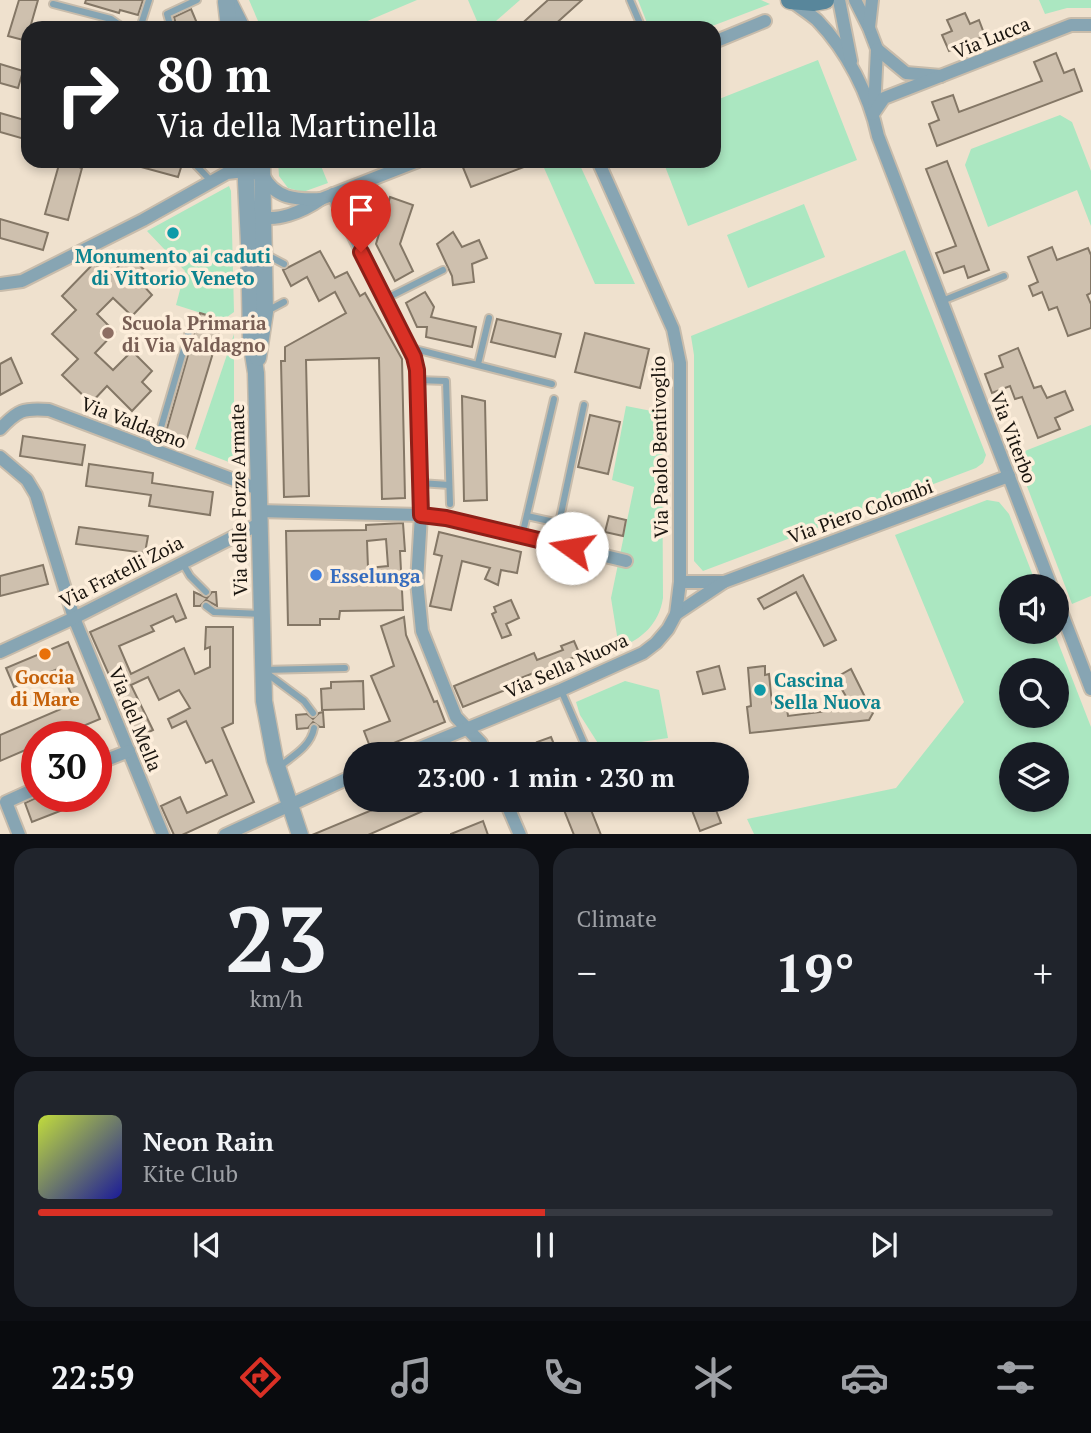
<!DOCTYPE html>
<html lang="en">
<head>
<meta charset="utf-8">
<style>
	body { margin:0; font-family:"PT Serif",serif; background:#20242c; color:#f1f3f6; height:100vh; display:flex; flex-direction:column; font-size:26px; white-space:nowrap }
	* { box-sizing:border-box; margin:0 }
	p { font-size:23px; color:#9ea1a6 }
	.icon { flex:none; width:38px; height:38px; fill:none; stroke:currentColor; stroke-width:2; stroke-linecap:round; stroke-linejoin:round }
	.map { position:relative; height:834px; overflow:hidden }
	.drawer { display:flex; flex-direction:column; gap:14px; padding:14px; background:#0d0f14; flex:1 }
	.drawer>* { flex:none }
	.guide { position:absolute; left:21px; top:21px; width:700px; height:147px; border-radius:21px; box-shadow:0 4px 10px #0003; background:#202124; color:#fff; overflow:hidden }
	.tools { position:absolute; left:999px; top:574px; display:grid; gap:14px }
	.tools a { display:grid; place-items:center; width:70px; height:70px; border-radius:50%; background:#171b24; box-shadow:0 4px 10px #0003; font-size:35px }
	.speed { position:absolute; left:21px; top:721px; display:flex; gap:14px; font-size:35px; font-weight:700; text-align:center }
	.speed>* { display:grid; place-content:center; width:91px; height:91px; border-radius:50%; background:#171b24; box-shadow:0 4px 10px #0003; line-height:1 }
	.speed .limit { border:10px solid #d22; background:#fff; color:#111 }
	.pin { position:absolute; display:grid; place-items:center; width:60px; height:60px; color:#fff; margin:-72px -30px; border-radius:50% 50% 50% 0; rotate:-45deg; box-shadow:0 0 7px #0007 }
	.pin .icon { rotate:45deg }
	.me { position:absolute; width:77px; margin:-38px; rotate:283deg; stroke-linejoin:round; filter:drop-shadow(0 0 5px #0008) }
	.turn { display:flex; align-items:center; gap:24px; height:147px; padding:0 21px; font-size:32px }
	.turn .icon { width:91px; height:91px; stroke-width:2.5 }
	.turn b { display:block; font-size:49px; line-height:60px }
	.big { font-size:52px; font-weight:600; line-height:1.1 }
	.drawer .card { flex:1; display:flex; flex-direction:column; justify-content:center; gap:10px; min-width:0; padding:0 24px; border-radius:21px; background:#20242c }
	.drawer .dial { align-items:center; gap:0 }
	.dial b { font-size:91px; line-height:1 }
	.song { display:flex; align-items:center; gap:21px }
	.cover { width:84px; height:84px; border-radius:10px; background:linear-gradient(135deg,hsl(70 70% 55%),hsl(240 70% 35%)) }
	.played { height:7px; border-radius:4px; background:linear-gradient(90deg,#d93025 50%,#363941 50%) }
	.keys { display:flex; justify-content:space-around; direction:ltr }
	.heat { display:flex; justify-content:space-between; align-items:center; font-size:38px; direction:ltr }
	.drawer .tiles { flex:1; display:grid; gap:14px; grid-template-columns:1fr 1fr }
	.card:last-child { grid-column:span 2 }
	.trip { position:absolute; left:343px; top:742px; width:406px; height:70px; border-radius:35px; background:#171b24; box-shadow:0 4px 10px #0003; font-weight:600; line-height:70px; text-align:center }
	.tab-bar { display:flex; height:112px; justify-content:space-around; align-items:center; background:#090b0e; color:#9ea1a6 }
	.tab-bar .icon { width:49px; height:49px }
	.tab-bar .current { color:#d93025 }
	.tab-bar b { font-size:32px; color:#f1f3f6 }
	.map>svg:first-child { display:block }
	.green { fill:#abe7c1; fill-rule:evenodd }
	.building { fill:#cec0ae; stroke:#847766; stroke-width:2; fill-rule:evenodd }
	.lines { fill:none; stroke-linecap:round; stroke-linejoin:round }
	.service-casing { stroke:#c8bcab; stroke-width:10 }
	.minor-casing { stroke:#c8bcab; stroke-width:16 }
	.tertiary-casing { stroke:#c8bcab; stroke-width:19 }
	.secondary-casing { stroke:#c8bcab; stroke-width:21 }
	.service { stroke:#87a5b3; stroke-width:6 }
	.minor { stroke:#87a5b3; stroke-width:12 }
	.tertiary { stroke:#87a5b3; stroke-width:16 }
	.secondary { stroke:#58869b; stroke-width:18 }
	.route-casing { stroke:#8d1f18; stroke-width:18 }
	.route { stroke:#d93025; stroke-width:12 }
	.culture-dot { fill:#0f9aa8; stroke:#fdeedb; stroke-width:2.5 }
	.education-dot { fill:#8d6e63; stroke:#fdeedb; stroke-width:2.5 }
	.shop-dot { fill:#3f7fe0; stroke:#fdeedb; stroke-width:2.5 }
	.food-dot { fill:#e8710a; stroke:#fdeedb; stroke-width:2.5 }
	.labels { text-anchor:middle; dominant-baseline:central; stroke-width:7; stroke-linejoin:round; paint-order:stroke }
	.street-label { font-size:19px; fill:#19140e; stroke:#fdeedb }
	.culture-label { font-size:19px; font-weight:bold; fill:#0d838f; stroke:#fdeedb }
	.education-label { font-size:19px; font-weight:bold; fill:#785e54; stroke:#fdeedb; text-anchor:start }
	.shop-label { font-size:19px; font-weight:bold; fill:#366cbe; stroke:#fdeedb; text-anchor:start }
	.food-label { font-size:19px; font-weight:bold; fill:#c56008; stroke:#fdeedb }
</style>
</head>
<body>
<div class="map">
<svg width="1091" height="835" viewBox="0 0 1091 835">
	<rect width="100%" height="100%" fill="#efe1ce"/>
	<g class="green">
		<path d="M 249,0 L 417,0 L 351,28 L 261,28 Z"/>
		<path d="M 468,0 L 520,0 L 488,28 L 480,28 Z"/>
		<path d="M 638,0 L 761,0 L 770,4 L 707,28 L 649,28 Z"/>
		<path d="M 1039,0 L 1091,0 L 1091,8 L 1067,8 L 1045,14 Z"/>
		<path d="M 818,60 L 857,160 L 688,226 L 663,161 L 714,161 L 714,101 Z"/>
		<path d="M 1060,115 L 1072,122 L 1091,171 L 1091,226 L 1077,190 L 988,227 L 965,165 L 971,149 Z"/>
		<path d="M 278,161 L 319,161 L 328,183 L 303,192 L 288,188 L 279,176 Z"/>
		<path d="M 541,161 L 578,161 L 635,284 L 595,284 Z"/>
		<path d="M 229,186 L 231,191 L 234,312 L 223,320 L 176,305 L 185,271 L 147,231 Z"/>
		<path d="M 804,204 L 825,257 L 748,288 L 727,235 Z"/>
		<path d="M 905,250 L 986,455 L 983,463 L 976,468 L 703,571 L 694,561 L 694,355 L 691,336 Z"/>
		<path d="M 234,334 L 234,464 L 195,449 Z"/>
		<path d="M 626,406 L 662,413 L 663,598 C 659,624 642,639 619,648 L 611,598 L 634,487 L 612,480 Z"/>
		<path d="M 1091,425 L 1091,596 L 1072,604 L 1015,455 Z"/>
		<path d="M 987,500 L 999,502 L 1009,514 L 1037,586 L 1012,586 L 1012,632 L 1054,632 L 1091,727 L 1091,834 L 754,834 L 747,819 L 896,788 L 964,702 L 895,535 ZM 1012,670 L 1057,670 L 1057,716 L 1012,716 ZM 1012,754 L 1057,754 L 1057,800 L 1012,800 Z"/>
		<path d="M 625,681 L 659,690 L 668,738 L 601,748 L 580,715 L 576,702 Z"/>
	</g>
	<g class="building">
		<path d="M 19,0 L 38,0 L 30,28 L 28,28 L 27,41 L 8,36 Z"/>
		<path d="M 86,0 L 143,0 L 138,15 L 120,10 L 119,13 L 85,3 Z"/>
		<path d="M 548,0 L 582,0 L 551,28 L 517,28 Z"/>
		<path d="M 191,9 L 199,28 L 177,28 L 174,17 Z"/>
		<path d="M 965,13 L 970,24 L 979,20 L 985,36 L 949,51 L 942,35 L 952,31 L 947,20 Z"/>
		<path d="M 1056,53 L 1064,73 L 1074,69 L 1082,91 L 937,146 L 929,124 L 939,120 L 932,102 L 953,95 L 959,112 L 1042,81 L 1034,62 Z"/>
		<path d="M 0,64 L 23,71 L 18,88 L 0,83 Z"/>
		<path d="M 0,113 L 28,121 L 28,140 L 0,132 Z"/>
		<path d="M 60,161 L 82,168 L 68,220 L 45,214 Z"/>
		<path d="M 130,161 L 183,161 L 178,177 L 130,164 Z"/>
		<path d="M 472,161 L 537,161 L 537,162 L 471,187 L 462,165 Z"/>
		<path d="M 947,161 L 989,270 L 968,278 L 964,266 L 944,273 L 936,253 L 956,246 L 926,169 Z"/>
		<path d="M 390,197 L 413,205 L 400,244 L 413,271 L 395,281 L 376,244 Z"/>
		<path d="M 0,219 L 48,233 L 43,250 L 0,238 Z"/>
		<path d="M 453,232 L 462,247 L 479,240 L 487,258 L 472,264 L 474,282 L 453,285 L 452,276 L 437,244 Z"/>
		<path d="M 1052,247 L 1057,260 L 1088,248 L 1091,255 L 1091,293 L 1087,295 L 1091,304 L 1091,328 L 1068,336 L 1057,307 L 1049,310 L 1042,292 L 1033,296 L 1029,286 L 1038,282 L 1028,257 Z"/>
		<path d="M 320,251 L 335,278 L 347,272 L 360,296 L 365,293 L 402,359 L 405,498 L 382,499 L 379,358 L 306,360 L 309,496 L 284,497 L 281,361 L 285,361 L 285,347 L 346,313 L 335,292 L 319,301 L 307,277 L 291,286 L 283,270 Z"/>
		<path d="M 130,255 L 150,276 L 142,284 L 152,295 L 132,316 L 113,298 L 97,314 L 115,332 L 95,353 L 113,370 L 132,351 L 152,371 L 142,382 L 151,391 L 132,411 L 107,386 L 91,403 L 62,375 L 78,359 L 52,334 L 76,310 L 62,296 L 94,263 L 108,277 Z"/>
		<path d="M 425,292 L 434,307 L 431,317 L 476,327 L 472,347 L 426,337 L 427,327 L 417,327 L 406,303 Z"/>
		<path d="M 200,313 L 223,320 L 185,445 L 164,439 Z"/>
		<path d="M 497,319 L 561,334 L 555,357 L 491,342 Z"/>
		<path d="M 585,333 L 649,349 L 640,388 L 575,372 Z"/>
		<path d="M 1018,348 L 1034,388 L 1041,386 L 1047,398 L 1065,391 L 1073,410 L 1055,418 L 1060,429 L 1038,438 L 1022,397 L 1015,399 L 1010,386 L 992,393 L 985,374 L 1003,367 L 999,356 Z"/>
		<path d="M 11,358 L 22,383 L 0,395 L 0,364 Z"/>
		<path d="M 462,396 L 485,401 L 487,500 L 464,501 Z"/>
		<path d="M 590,415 L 620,422 L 608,474 L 578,467 Z"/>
		<path d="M 23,436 L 85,445 L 82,465 L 20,456 Z"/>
		<path d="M 89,464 L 153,473 L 152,483 L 213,492 L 210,515 L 149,506 L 151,495 L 86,486 Z"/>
		<path d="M 609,516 L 626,520 L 623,536 L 605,532 Z"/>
		<path d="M 403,523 L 405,551 L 400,551 L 403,610 L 340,611 L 339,619 L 320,619 L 320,625 L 288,625 L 286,531 L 366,530 L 366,525 ZM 386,539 L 388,566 L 368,568 L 367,541 Z"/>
		<path d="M 79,527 L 148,536 L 145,553 L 76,544 Z"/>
		<path d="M 439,532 L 521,552 L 517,573 L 501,570 L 498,585 L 485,579 L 490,568 L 462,561 L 451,610 L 430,606 L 442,556 L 434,554 Z"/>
		<path d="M 43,565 L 48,584 L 0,596 L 0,576 Z"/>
		<path d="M 803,575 L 836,640 L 824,646 L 796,592 L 764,609 L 758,599 Z"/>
		<path d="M 194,592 L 207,598 L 212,592 L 216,592 L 217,606 L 206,600 L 200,606 L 194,606 Z"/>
		<path d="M 176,594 L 186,618 L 176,622 L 173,616 L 151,626 L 154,631 L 119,646 L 131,674 L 184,648 L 195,674 L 210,667 L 210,647 L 205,649 L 206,627 L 233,627 L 233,723 L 222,728 L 254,802 L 182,835 L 174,835 L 161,806 L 180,797 L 187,813 L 227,795 L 212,760 L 206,763 L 186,721 L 172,728 L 168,719 L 190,708 L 179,690 L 159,700 L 148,677 L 131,685 L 153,730 L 137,738 L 90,632 Z"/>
		<path d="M 511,600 L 519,618 L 506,624 L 511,635 L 502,638 L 492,614 L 496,612 L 494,607 Z"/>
		<path d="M 404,617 L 406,635 L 434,702 L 437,701 L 445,722 L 372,752 L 364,731 L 390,721 L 371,676 L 394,666 L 381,626 Z"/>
		<path d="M 574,641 L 580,655 L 567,660 L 571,670 L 545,680 L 541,670 L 501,686 L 503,691 L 463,707 L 454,686 L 534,653 L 537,660 L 563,650 L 561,646 Z"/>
		<path d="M 68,642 L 100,719 L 57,737 L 37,737 L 37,745 L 0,761 L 0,735 L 75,703 L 60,668 L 14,687 L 6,668 Z"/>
		<path d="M 719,666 L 725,689 L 703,694 L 697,672 Z"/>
		<path d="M 765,666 L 765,675 L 769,674 L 772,704 L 786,702 L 788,716 L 853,708 L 835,678 L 851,669 L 873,713 L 869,720 L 750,733 L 747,707 L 751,706 L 748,668 Z"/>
		<path d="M 363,681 L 364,709 L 322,710 L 321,689 L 331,688 L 331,682 Z"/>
		<path d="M 323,712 L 324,727 L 320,727 L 313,722 L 308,728 L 297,729 L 296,715 L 307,714 L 313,719 L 319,713 Z"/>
		<path d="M 551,737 L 558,754 L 542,754 L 537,742 Z"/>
		<path d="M 40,796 L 96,796 L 96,797 L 32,822 L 25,803 Z"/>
		<path d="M 396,800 L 448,800 L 368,835 L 312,835 Z"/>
		<path d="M 560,800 L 587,800 L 601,835 L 574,835 Z"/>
		<path d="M 688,800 L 712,800 L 721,823 L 700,831 Z"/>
		<path d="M 483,821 L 488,835 L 451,835 L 451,834 Z"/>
	</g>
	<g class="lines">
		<defs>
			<g id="service">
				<path d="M 630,0 L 642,28"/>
				<path d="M 53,4 L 111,19 L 124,28"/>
				<path d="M 140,28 L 149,0"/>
				<path d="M 171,28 L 167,14 L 197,0"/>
				<path d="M 192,161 L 211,181"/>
				<path d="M 267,255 L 284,264"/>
				<path d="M 385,299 L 443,270"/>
				<path d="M 942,301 L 1004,276"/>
				<path d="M 267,311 L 284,302"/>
				<path d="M 411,348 L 552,384"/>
				<path d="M 478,364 L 489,318"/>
				<path d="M 417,380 L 446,381 L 450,504"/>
				<path d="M 157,441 L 191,325"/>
				<path d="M 420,483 L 449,485"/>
				<path d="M 527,516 L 559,523 L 584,405"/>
				<path d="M 522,536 L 554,399"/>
				<path d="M 183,564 L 190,576 L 206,592"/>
				<path d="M 206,606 L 214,612 L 261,614"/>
				<path d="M 263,670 L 345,668"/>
				<path d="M 265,672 L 304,701 L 313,713"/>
				<path d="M 561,690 L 587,750 L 592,754"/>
				<path d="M 631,754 L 670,750"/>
				<path d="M 279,767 C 293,756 311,746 314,728"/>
			</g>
			<g id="minor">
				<path d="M 790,0 C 799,7 809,13 817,20 C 847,51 869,94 878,136 L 1051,586"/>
				<path d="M 839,0 L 851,61"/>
				<path d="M 855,0 L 869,28 L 877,49 L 874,110"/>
				<path d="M 869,27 L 872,0"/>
				<path d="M 714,42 L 765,21"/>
				<path d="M 877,49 L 906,73 L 941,76"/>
				<path d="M 873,114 L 884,98 L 1071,25 L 1091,25"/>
				<path d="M 333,194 L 414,357 L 417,370 L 421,515 L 417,582 L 422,631 L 456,717 L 481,743 L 486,754"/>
				<path d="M 255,215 C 275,224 304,211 321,199 L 418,161"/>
				<path d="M 0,284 L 22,281 L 143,220 L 227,173 L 245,171 L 263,175 C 275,199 296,200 321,199"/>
				<path d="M 0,429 C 18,410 23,408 49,410 L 258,489"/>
				<path d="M 0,457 L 27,480 L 36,495 L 74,618 L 163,835"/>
				<path d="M 258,511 L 421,515 L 446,518 L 626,561"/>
				<path d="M 680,582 L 724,582"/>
				<path d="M 1057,601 L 1091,689"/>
				<path d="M 676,614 L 724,582 L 1009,476"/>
				<path d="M 0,652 L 74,618 L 259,524"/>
				<path d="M 405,754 L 561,690 L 643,653 L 656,643 L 668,629 L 676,614 L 680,582 L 680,363 L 673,329 L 598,161"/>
				<path d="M 96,764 L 129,751"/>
				<path d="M 505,800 L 520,835"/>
				<path d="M 19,835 L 6,802 L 37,788"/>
				<path d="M 225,835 L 355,775"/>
			</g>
			<g id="tertiary">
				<path d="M 228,0 L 242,28"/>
				<path d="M 226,2 L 229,28"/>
				<path d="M 245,161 L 249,243 L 251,341 L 256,373 L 264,701 L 275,760 L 300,835"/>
				<path d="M 258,358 L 265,312 L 262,161"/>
			</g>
			<path id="secondary" d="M 790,0 L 814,2 L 825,0"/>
		</defs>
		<use href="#service" class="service-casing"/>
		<use href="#minor" class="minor-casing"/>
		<use href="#tertiary" class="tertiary-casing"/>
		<use href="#secondary" class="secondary-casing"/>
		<use href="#service" class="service"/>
		<use href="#minor" class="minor"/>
		<use href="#tertiary" class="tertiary"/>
		<use href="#secondary" class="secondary"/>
	</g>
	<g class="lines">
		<defs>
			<path id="route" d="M 361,252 L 414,357 L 417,370 L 421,515 L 446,518 L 572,548"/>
		</defs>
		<use href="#route" class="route-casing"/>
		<use href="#route" class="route"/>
	</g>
	<g class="culture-dot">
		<circle cx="173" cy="233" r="7"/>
		<circle cx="760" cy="690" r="7"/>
	</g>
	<circle class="education-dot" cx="108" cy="333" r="7"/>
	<circle class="shop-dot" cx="316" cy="575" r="7"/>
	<circle class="food-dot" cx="45" cy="654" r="7"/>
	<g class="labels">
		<g class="street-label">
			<text transform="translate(991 37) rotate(-22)">Via Lucca</text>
			<text transform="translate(134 422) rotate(21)">Via Valdagno</text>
			<text transform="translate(1014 437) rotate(69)">Via Viterbo</text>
			<text transform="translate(659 447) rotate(-91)">Via Paolo Bentivoglio</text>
			<text transform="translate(238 500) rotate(-91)">Via delle Forze Armate</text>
			<text transform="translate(860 511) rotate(-20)">Via Piero Colombi</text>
			<text transform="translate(121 571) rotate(-27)">Via Fratelli Zoia</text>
			<text transform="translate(566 665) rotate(-24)">Via Sella Nuova</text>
			<text transform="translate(136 719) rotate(68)">Via del Mella</text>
		</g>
		<g class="culture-label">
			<text x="173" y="255">Monumento ai caduti<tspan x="173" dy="22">di Vittorio Veneto</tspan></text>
			<text x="774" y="679" text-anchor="start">Cascina<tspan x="774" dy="22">Sella Nuova</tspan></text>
		</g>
		<g class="education-label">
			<text x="122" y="322">Scuola Primaria<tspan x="122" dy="22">di Via Valdagno</tspan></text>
		</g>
		<g class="shop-label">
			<text x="330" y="575">Esselunga</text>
		</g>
		<g class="food-label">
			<text x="45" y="676">Goccia<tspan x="45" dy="22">di Mare</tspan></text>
		</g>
	</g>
</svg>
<div class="tools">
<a><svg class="icon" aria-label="sound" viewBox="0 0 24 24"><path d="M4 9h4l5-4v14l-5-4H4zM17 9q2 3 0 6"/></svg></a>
<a><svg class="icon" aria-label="search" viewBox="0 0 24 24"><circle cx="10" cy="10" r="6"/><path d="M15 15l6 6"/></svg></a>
<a><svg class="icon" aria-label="layers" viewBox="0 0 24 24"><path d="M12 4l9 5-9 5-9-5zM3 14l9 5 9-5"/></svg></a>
</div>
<div class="speed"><div class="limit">30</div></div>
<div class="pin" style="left:361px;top:252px;background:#d93025"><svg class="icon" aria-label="arrive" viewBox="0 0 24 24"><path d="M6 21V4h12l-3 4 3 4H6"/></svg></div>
<svg class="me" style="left:572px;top:548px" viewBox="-20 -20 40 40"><circle r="19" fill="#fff"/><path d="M0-13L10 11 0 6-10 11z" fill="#d93025"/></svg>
<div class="trip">23:00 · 1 min · 230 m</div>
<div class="guide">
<div class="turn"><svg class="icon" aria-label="right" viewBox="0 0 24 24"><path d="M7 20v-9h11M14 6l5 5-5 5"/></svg><div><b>80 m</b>Via della Martinella</div></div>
</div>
</div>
<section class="drawer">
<div class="tiles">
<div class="card dial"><b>23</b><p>km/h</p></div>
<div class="card"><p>Climate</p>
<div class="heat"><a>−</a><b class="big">19°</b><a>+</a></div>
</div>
<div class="card">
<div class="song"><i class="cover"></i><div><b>Neon Rain</b><p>Kite Club</p></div></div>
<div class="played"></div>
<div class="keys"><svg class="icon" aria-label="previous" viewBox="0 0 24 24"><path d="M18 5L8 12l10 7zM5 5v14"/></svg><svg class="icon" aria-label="pause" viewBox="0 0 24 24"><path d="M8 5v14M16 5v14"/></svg><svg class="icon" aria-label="next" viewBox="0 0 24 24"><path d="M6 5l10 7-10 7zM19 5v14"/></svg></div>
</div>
</div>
</section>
<nav class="tab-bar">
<b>22:59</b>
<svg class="icon current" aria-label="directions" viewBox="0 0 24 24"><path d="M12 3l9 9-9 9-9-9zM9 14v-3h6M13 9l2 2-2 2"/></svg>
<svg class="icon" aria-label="music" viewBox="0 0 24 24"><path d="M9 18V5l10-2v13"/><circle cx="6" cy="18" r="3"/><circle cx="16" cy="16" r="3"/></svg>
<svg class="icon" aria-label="phone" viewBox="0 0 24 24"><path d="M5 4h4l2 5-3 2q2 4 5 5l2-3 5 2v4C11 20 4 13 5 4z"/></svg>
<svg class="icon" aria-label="climate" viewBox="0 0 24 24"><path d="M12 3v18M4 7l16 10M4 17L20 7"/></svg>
<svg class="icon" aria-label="car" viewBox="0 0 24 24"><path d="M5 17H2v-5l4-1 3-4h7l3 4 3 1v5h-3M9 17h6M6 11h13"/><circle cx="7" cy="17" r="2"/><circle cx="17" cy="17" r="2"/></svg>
<svg class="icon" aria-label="filters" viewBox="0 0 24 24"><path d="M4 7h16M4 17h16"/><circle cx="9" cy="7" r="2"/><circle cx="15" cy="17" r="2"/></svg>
</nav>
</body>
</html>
